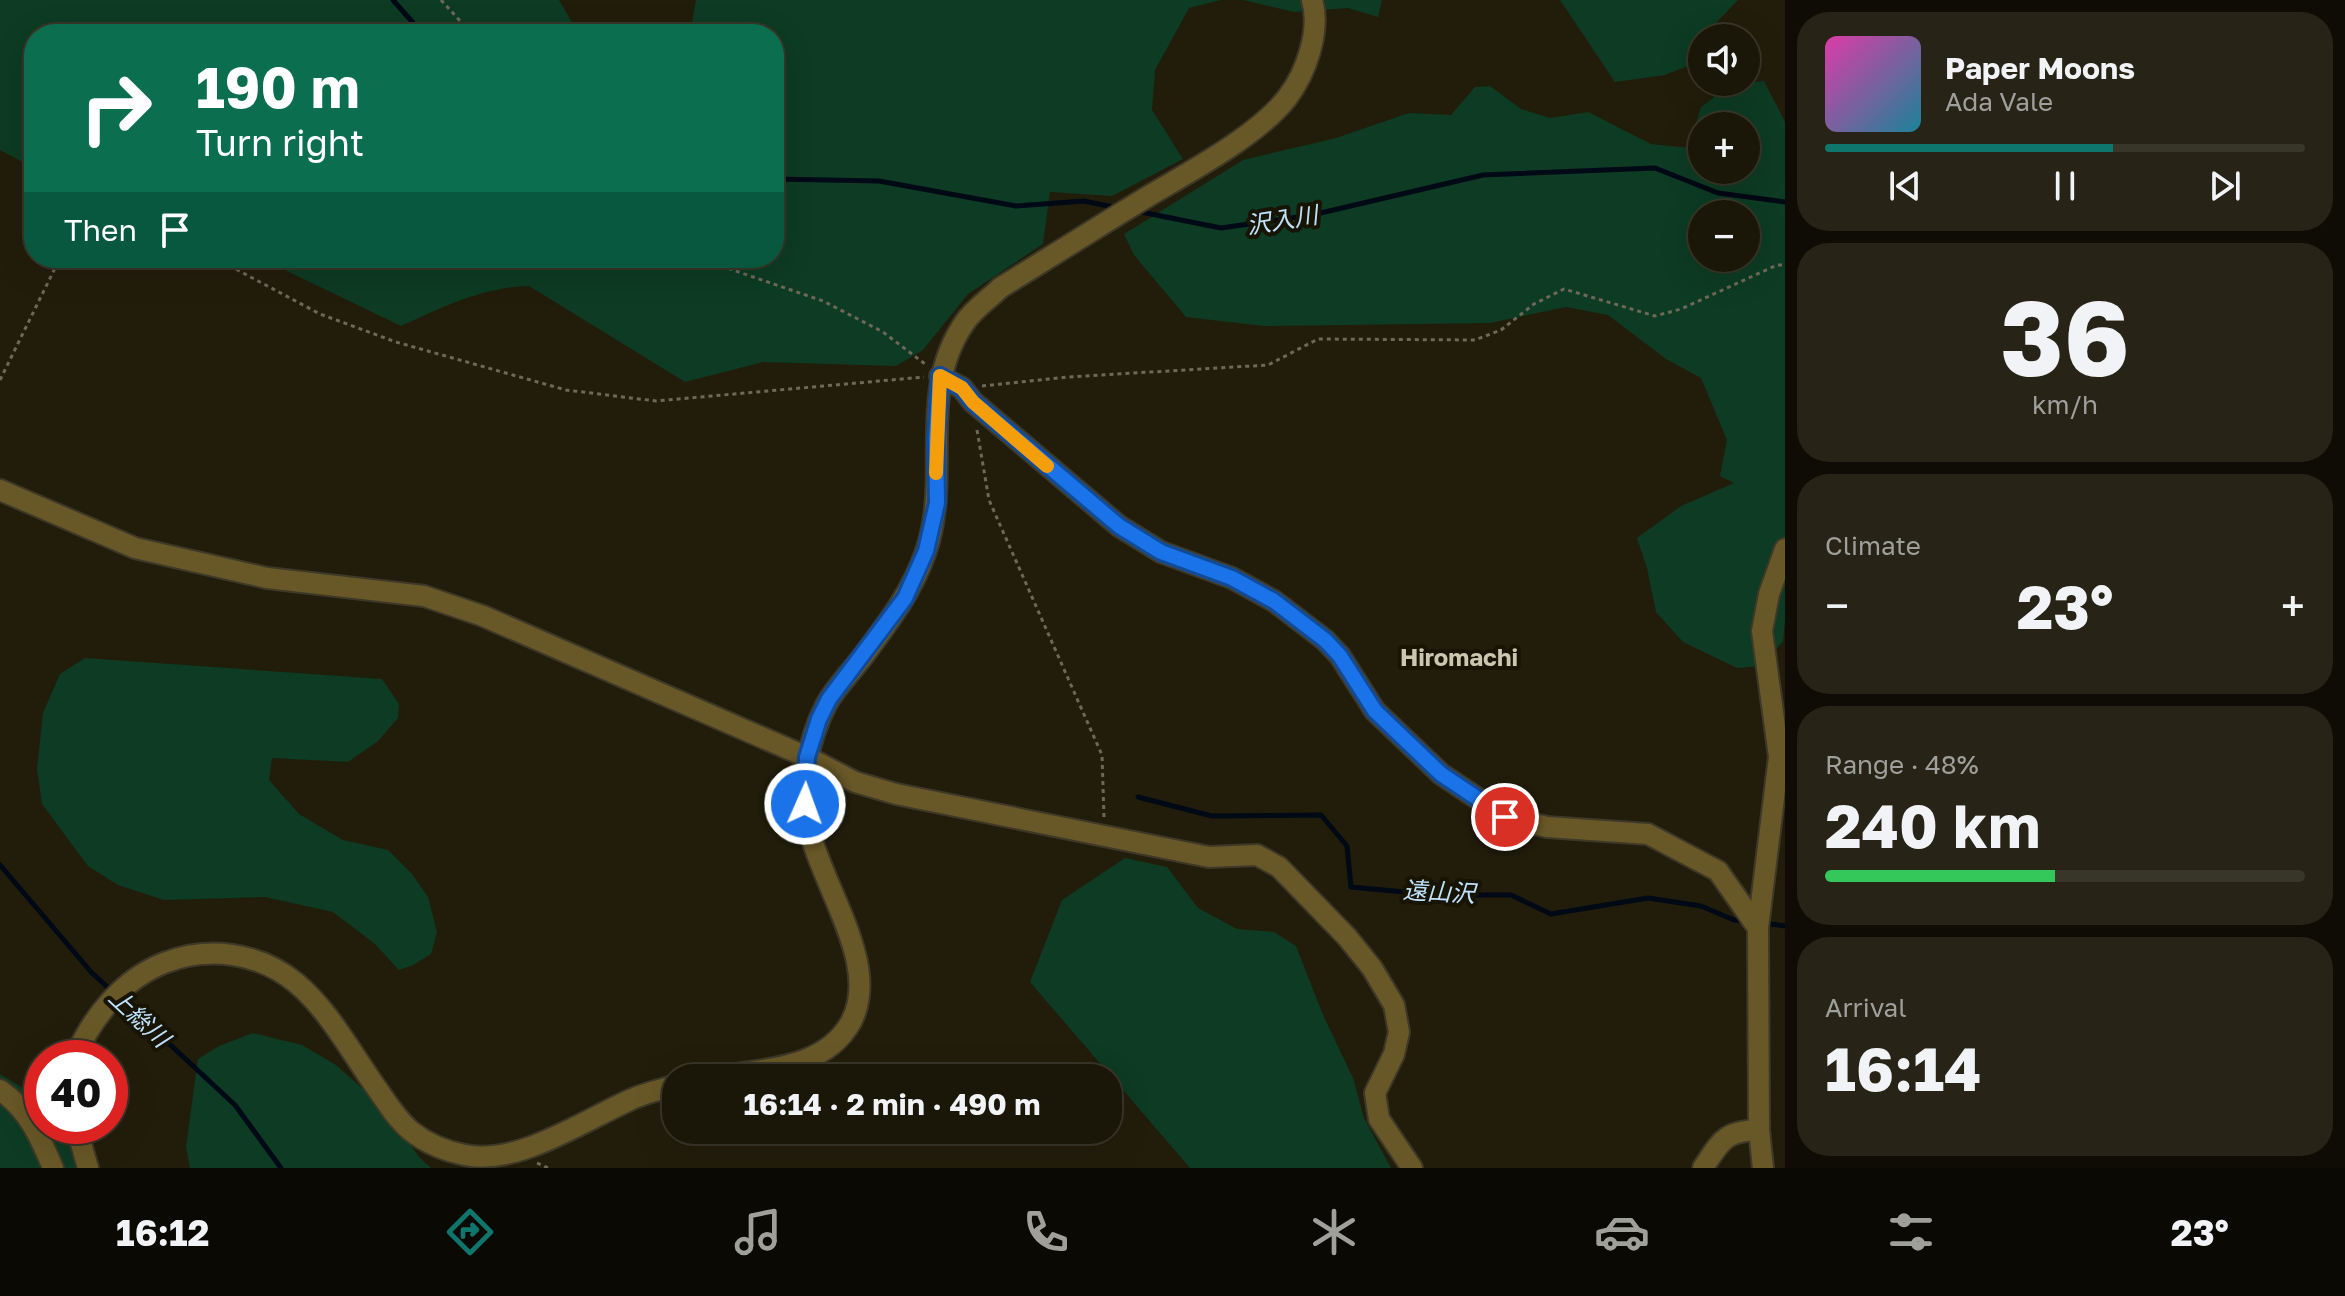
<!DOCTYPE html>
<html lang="en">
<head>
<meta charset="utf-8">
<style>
	body { margin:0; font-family:"Golos Text","Noto Sans JP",sans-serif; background:#272316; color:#f1f3f6; height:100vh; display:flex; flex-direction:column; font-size:30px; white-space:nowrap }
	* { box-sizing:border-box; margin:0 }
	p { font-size:26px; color:#9f9f9c }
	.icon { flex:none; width:44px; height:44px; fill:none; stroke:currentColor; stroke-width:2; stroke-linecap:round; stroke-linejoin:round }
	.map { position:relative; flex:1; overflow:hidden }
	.drawer { display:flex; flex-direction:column; gap:12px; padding:12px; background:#0e0c04; width:560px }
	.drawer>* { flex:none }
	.hud { position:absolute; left:24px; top:24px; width:760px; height:244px; border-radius:32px; box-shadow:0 8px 32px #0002,0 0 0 2px #383529; background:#0b6e4f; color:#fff; overflow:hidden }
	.fabs { position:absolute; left:1688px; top:24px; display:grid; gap:16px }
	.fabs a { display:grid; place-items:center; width:72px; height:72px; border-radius:50%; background:#1a1608; box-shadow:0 8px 32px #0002,0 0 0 2px #383529; font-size:40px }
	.speed { position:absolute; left:24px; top:1040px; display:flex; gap:16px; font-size:40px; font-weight:700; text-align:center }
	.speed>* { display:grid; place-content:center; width:104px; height:104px; border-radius:50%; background:#1a1608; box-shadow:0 8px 32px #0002,0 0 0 2px #383529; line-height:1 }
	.speed .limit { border:12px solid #d22; background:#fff; color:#111 }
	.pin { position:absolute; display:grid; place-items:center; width:68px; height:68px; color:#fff; margin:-34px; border:4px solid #fff; border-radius:50%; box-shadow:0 2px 8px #0007 }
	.me { position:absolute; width:88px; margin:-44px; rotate:2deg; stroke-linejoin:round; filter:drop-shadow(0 0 6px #0008) }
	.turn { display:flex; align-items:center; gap:28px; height:168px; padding:0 40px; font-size:36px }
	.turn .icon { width:104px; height:104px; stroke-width:2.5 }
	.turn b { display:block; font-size:56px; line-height:68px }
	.then { display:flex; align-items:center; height:76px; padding:0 40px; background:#0003; gap:16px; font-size:30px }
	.big { font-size:60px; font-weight:700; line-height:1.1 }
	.drawer .widget { flex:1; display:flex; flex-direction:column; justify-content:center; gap:12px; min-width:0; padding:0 28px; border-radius:32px; background:#272316 }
	.drawer .dial { align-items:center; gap:0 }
	.dial b { font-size:104px; line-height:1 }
	.song { display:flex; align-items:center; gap:24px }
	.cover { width:96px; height:96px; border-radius:12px; background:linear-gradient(135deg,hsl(320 70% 55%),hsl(190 70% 35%)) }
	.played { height:8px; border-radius:4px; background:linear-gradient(90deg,#0f766e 60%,#383529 60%) }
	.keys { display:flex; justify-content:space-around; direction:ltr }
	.heat { display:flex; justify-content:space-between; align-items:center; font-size:44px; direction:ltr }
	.charge { height:12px; border-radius:6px; background:linear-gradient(90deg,#34c759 48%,#383529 0) }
	.trip { position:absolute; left:662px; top:1064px; width:460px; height:80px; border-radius:32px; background:#1a1608; box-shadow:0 8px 32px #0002,0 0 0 2px #383529; font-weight:700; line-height:80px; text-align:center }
	.tabs { display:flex; height:128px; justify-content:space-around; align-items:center; background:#0a0903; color:#9f9f9c }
	.tabs .icon { width:56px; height:56px }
	.tabs .selected { color:#0f766e }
	.tabs b { font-size:36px; color:#f1f3f6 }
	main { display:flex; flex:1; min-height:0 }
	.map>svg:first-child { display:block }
	.green { fill:#0d3b23; fill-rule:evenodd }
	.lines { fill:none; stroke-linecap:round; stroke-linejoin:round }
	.stream { stroke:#000916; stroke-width:5 }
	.minor-casing { stroke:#3d3827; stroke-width:24 }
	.path { stroke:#6d6859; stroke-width:3; stroke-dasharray:4 4; stroke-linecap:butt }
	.minor { stroke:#695827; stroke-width:20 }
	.route-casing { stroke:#114b97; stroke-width:20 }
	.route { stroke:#1a73e8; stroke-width:14 }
	.slow { stroke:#f59e0b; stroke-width:14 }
	.labels { text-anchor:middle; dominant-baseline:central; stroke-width:8; stroke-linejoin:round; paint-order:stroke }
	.water-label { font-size:24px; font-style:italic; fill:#bfe2fc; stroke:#181404 }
	.neighbourhood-label { font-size:24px; font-weight:bold; fill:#cbc6af; stroke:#181404 }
</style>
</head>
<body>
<main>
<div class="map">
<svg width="1785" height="1168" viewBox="0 0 1785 1168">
	<rect width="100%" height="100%" fill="#221d0b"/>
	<g class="green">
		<path d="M 0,0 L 559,0 L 579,34 L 34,34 L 34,168 L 0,150 Z"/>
		<path d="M 696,0 L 1221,0 L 1189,8 L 1155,70 L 1152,110 L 1183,159 L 1112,196 L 1050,192 L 1043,244 L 968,294 L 923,350 L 896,366 L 763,362 L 685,382 L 529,286 C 482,287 443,307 401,326 L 260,258 L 774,258 L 774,34 L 690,34 Z"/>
		<path d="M 1243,0 L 1382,0 L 1378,17 L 1348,8 L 1294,12 Z"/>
		<path d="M 1560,0 L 1738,0 L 1713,26 L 1709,38 L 1702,38 L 1701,61 L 1665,75 L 1615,82 Z"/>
		<path d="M 1764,81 L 1785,122 L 1785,620 L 1783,641 L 1762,666 L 1737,668 L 1683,642 L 1656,612 L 1647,568 L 1637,538 L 1681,506 L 1734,483 L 1720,476 L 1727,440 L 1701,378 L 1666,359 L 1608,315 L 1566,307 L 1490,323 L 1264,326 L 1186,317 L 1134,255 L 1124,234 L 1243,160 L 1336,138 L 1409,113 L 1451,115 L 1475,87 L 1490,86 L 1521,109 L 1550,118 L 1588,112 L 1651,144 L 1689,148 L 1701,107 L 1730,85 ZM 1702,126 L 1746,126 L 1746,170 L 1702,170 ZM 1702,214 L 1746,214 L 1746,258 L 1702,258 Z"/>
		<path d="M 85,658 L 382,679 L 399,704 L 398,718 L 378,741 L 348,762 L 272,758 L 269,780 L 299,814 L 343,840 L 388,850 L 412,874 L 428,897 L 437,932 L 431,954 L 413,965 L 399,970 L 375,944 L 333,912 L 265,897 L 164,900 L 118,885 L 88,866 L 42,804 L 37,769 L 43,713 L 60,674 Z"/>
		<path d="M 1125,858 L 1167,867 L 1198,908 L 1237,929 L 1274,932 L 1296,946 L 1323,1015 L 1353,1078 L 1364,1118 L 1391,1168 L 1190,1168 L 1030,982 L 1062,900 Z"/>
		<path d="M 253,1033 L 302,1045 L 336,1065 L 379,1103 L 420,1158 L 431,1168 L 190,1168 L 186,1147 L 198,1059 L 219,1046 Z"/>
		<path d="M 0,1074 L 20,1086 L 42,1109 L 42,1126 C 78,1126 79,1137 91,1168 L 0,1168 Z"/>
	</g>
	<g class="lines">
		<g class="stream">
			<path d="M 393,0 L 423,34"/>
			<path d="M 774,179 L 879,181 L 1016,206 L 1084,201 L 1118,208"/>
			<path d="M 1136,211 L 1221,228 L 1312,215 L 1483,175 L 1655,168 L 1718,193 L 1785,202"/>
			<path d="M 1138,797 L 1212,816 L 1321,815 L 1347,846 L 1351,887 L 1436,895 L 1511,895 L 1551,914 L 1648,898 L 1701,906 L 1734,920 L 1745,921"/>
			<path d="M 0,865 L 92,973 L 114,993"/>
			<path d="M 1763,923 L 1785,926"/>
			<path d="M 121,999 L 235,1105 L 281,1168"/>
		</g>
		<defs>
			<g id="minor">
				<path d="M 940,376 L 962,388 L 973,402 L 1119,526 L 1161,552 L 1232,578 L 1274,601 L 1325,640 L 1340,656 L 1375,711 L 1441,774 L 1505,817 L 1547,827 L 1648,834 L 1718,871 L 1758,928"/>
				<path d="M 0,490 L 135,548 L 267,578 L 424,596 L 483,616 L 807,757 L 855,782 L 896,794 L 1209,857 L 1257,855 L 1279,867 L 1347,937 L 1372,968 L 1394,1005 L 1399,1032 L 1394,1054 L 1375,1093 L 1379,1119 L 1412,1168"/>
				<path d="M 75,1058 C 91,1018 123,979 164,963 C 207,946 258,952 295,982 C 327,1008 350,1050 373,1083 C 384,1098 396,1119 411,1131 C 427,1144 445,1151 465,1155 C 517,1166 583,1121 630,1100 C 644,1093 661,1090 676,1085"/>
				<path d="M 710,1078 C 759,1068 823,1072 851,1022 C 885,958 807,871 805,802 C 803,767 811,734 827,703 C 837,686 852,671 864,655 C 888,623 913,590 926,551 C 952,475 916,392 965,322 C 974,309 989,299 1000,288 C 1050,257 1101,225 1152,194 C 1193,170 1258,135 1287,98 C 1306,73 1321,31 1312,0"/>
				<path d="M 0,1090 C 28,1109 40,1137 53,1168"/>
				<path d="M 76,1126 L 88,1168"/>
				<path d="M 1703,1168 C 1721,1141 1724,1131 1759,1130"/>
				<path d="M 1763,1168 L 1759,1130 L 1758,928 L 1779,757 L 1762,631 L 1769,594 L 1785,549"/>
			</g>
		</defs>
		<use href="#minor" class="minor-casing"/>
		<g class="path">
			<path d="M 441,0 L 472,34"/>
			<path d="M 215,258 L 320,314 L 396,342 L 566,390 L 656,401 L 924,377"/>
			<path d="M 698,258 L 823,301 L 883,332 L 925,364"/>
			<path d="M 0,380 L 60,258"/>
			<path d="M 982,386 L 1068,377 L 1268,365 L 1318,339 L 1475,340 L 1501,330 L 1534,304 L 1564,289 L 1655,316 L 1681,309 L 1777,265 L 1785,265"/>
			<path d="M 977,430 L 989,500 L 1102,755 L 1104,818"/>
			<path d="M 537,1163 L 548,1168"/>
		</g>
		<use href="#minor" class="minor"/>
	</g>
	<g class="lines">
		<defs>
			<path id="route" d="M 805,804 L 807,757 L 819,719 L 829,699 L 905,598 L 926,551 L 937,503 L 936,439 L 940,376 L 962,388 L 973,402 L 1119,526 L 1161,552 L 1232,578 L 1274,601 L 1325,640 L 1340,656 L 1375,711 L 1441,774 L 1505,817"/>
		</defs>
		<use href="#route" class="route-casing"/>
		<use href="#route" class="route"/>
		<path class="slow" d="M 936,473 L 940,376 L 962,388 L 973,402 L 1047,466"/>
	</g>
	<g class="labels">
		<g class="water-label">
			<text transform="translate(1282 219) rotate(-9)">沢入川</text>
			<text transform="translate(1439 891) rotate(3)">遠山沢</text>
			<text transform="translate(140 1017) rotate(43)">上総川</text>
		</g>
		<g class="neighbourhood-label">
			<text x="1459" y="656">Hiromachi</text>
		</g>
	</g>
</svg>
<div class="fabs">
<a><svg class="icon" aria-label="sound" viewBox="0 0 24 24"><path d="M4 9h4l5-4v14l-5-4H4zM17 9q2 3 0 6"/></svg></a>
<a>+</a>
<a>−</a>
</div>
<div class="speed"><div class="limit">40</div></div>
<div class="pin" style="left:1505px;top:817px;background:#d93025"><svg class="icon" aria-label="arrive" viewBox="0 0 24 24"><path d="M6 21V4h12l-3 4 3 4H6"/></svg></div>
<svg class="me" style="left:805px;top:804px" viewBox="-20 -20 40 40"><circle r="17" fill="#1a73e8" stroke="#fff" stroke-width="3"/><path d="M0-11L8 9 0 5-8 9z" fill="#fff"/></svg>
<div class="trip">16:14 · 2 min · 490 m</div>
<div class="hud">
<div class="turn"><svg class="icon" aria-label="right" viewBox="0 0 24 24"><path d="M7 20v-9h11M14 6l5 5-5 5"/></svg><div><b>190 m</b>Turn right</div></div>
<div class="then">Then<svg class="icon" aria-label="arrive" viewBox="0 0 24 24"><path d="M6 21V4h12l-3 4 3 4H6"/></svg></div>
</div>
</div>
<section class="drawer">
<div class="widget">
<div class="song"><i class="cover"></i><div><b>Paper Moons</b><p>Ada Vale</p></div></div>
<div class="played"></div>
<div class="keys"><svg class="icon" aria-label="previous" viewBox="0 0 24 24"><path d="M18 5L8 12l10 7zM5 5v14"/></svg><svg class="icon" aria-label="pause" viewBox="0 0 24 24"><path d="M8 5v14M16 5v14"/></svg><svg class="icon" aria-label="next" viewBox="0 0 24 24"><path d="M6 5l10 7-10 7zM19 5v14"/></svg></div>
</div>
<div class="widget dial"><b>36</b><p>km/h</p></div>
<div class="widget"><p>Climate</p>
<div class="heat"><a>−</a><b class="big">23°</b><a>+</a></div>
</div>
<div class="widget"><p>Range · 48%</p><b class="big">240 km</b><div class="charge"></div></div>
<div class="widget"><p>Arrival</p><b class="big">16:14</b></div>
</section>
</main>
<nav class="tabs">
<b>16:12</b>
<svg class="icon selected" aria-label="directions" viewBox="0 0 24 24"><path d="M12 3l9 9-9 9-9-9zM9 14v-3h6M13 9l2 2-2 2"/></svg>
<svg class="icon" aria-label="music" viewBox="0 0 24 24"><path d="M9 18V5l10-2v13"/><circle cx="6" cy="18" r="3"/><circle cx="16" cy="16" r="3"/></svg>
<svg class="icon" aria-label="phone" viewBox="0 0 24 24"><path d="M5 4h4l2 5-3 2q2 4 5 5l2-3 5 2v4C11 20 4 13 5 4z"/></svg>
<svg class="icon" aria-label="climate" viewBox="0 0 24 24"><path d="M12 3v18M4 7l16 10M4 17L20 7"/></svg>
<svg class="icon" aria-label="car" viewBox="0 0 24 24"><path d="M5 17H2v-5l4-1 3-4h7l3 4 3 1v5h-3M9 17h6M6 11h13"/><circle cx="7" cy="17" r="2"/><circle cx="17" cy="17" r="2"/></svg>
<svg class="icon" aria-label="filters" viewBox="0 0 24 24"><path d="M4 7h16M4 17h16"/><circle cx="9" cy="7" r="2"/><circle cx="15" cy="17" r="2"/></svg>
<b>23°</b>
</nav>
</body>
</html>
